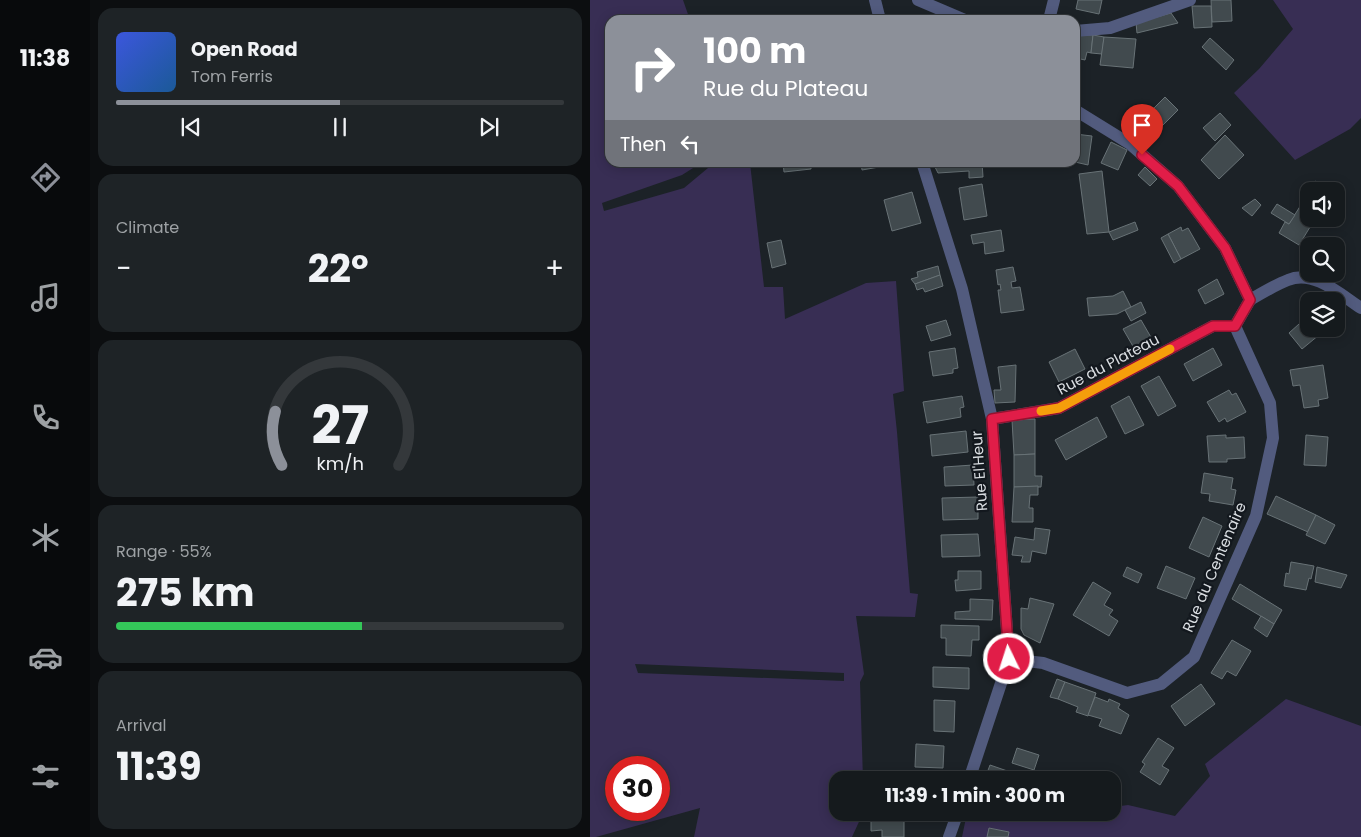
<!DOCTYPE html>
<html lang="en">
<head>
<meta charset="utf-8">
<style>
	body { margin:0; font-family:Poppins,sans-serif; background:#1e2326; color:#f1f3f6; height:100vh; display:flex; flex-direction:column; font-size:19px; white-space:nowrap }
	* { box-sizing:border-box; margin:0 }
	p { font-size:16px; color:#9da1a4 }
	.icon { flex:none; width:28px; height:28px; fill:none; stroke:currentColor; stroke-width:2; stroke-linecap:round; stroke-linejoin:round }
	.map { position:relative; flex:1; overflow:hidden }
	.sheet { display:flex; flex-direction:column; gap:8px; padding:8px; background:#0c0e10; width:500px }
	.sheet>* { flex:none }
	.hud { position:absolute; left:15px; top:15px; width:475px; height:152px; border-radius:15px; box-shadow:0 2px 12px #0003,0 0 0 1px #34383b; background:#8c9099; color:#fff; overflow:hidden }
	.tools { position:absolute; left:710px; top:182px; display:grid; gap:10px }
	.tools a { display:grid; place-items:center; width:45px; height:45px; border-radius:10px; background:#151a1d; box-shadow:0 2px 12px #0003,0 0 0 1px #34383b; font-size:25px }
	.speed { position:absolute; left:15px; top:756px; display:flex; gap:10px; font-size:25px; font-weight:700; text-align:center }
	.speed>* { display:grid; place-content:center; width:65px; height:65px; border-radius:50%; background:#151a1d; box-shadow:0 2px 12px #0003,0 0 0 1px #34383b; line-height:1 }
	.speed .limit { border:8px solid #d22; background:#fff; color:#111 }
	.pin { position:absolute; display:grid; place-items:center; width:42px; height:42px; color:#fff; margin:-51px -21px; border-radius:50% 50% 50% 0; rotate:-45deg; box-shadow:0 0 5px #0007 }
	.pin .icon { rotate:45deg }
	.me { position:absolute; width:55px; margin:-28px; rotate:356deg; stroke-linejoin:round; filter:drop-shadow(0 0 4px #0008) }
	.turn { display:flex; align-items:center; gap:18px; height:105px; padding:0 15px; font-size:22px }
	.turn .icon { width:65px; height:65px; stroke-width:2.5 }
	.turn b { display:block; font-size:35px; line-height:42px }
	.then { display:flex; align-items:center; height:48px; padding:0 15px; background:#0003; gap:10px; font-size:19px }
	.big { font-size:38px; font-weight:700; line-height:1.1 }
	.sheet .widget { flex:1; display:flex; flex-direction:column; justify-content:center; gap:8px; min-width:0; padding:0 18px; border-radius:15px; background:#1e2326 }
	.sheet .dial { align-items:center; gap:0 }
	.dial svg { height:130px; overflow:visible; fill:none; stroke:#34383b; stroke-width:7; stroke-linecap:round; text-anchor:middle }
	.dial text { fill:#f1f3f6; stroke:none }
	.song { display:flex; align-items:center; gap:15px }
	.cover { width:60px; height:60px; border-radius:8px; background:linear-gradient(135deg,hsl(230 70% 55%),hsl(210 70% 35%)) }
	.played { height:5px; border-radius:2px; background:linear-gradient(90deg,#8c9099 50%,#34383b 50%) }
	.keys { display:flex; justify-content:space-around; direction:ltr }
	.heat { display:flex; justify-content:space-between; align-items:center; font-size:28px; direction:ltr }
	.charge { height:8px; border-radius:4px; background:linear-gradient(90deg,#34c759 55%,#34383b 0) }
	.trip { position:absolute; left:239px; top:771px; width:292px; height:50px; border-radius:15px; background:#151a1d; box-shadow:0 2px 12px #0003,0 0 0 1px #34383b; font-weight:700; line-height:50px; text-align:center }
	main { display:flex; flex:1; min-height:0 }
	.menu { display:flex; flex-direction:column; width:90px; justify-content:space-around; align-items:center; background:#080a0c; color:#9da1a4 }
	.menu .icon { width:35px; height:35px }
	.menu .selected { color:#8c9099 }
	.menu b { font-size:22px; color:#f1f3f6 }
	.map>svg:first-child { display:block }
	.green { fill:#382e54; fill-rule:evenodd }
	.building { fill:#414a4e; stroke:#687276 }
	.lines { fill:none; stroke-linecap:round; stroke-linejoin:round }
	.minor { stroke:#525b7e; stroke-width:12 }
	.route-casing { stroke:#92132f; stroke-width:12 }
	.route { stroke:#e11d48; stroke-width:9 }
	.slow { stroke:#f59e0b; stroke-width:9 }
	.labels { text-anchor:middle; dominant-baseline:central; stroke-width:4.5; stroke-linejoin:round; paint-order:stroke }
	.street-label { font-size:15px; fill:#dadee2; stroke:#13181e }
</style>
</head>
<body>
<main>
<nav class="menu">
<b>11:38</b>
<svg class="icon selected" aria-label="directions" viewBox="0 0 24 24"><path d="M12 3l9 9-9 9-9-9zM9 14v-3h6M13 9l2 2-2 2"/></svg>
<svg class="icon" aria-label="music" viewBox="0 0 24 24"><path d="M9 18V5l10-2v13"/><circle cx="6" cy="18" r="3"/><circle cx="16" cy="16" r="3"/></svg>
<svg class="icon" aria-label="phone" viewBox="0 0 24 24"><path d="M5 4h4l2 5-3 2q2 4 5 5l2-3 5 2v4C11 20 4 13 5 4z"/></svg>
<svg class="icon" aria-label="climate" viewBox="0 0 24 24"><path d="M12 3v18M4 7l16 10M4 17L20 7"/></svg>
<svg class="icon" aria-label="car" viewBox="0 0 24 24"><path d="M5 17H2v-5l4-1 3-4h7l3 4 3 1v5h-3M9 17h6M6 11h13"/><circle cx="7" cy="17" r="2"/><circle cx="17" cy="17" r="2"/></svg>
<svg class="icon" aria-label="filters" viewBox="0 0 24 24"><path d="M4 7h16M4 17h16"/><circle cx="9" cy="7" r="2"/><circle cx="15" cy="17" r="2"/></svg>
</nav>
<section class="sheet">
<div class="widget">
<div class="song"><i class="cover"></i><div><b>Open Road</b><p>Tom Ferris</p></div></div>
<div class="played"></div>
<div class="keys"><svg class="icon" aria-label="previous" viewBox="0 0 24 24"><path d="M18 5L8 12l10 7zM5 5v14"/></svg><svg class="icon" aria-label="pause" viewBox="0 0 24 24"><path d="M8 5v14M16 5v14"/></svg><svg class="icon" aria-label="next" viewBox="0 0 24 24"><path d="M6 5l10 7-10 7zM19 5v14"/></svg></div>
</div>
<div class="widget"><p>Climate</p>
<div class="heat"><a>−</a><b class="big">22°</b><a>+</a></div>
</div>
<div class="widget dial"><svg viewBox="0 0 100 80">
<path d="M14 69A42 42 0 1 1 86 69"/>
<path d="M14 69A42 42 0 0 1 10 36" stroke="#8c9099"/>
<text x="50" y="56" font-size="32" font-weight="700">27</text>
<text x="50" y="72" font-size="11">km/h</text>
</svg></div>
<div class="widget"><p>Range · 55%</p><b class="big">275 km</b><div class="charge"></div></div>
<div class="widget"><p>Arrival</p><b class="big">11:39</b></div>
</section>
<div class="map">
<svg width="771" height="837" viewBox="0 0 771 837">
	<rect width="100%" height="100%" fill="#1c2227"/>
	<g class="green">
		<path d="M 0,0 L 93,0 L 100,20 L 20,20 L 20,162 L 111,163 L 92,175 L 12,203 L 14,211 L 94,188 L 124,163 L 160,163 L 174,287 L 193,287 L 195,319 L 276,283 L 306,281 L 314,391 L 303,394 L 307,432 L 320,593 L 328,594 L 325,617 L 266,616 L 274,674 L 270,682 L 273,780 L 248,780 L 248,812 L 273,813 L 262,837 L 104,837 L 110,808 L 6,837 L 0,837 ZM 45,664 L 254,673 L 254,681 L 48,673 ZM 26,768 L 69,768 L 69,810 L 26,810 Z"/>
		<path d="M 683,0 L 771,0 L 771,118 L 760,129 L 705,160 L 644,93 L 669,69 L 703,29 Z"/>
		<path d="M 696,699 L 771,726 L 771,837 L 372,837 L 377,813 L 446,812 L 457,816 L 481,812 L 522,812 L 523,807 L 538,805 L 585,816 L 620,776 L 615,764 Z"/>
	</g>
	<g class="building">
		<path d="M 488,0 L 512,0 L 509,14 L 486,9 Z"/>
		<path d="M 621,0 L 641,0 L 642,21 L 622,22 Z"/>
		<path d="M 602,6 L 621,6 L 622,27 L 604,28 Z"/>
		<path d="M 581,13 L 588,23 L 547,33 L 546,23 Z"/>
		<path d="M 490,35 L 503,35 L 501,53 L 497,52 L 495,60 L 486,58 Z"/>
		<path d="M 503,35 L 514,37 L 512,54 L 501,53 Z"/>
		<path d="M 514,37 L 546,39 L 543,68 L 510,65 Z"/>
		<path d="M 620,38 L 644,60 L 636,70 L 612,47 Z"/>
		<path d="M 575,97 L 588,110 L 565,133 L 557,124 L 558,122 L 554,118 Z"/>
		<path d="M 630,113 L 641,125 L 625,141 L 613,128 Z"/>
		<path d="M 485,134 L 502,136 L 498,165 L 485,162 L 487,153 L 485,153 Z"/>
		<path d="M 635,135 L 654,155 L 629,179 L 611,160 Z"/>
		<path d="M 521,142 L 537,150 L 528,170 L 511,163 Z"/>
		<path d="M 193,162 L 221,162 L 221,169 L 194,172 Z"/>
		<path d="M 271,162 L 312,162 L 312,163 L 272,170 Z"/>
		<path d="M 392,162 L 393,177 L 379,178 L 379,171 L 348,173 L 343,163 Z"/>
		<path d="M 555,167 L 567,179 L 560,186 L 548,175 Z"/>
		<path d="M 512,171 L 519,232 L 497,234 L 489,174 Z"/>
		<path d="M 725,181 L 741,191 L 719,191 Z"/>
		<path d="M 392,184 L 397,216 L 374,220 L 369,188 Z"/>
		<path d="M 322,192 L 331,223 L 302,231 L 294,200 Z"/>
		<path d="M 719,192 L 719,219 L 725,219 L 709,245 L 689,233 L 695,222 L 699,224 Z"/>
		<path d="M 665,199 L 671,205 L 662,216 L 652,208 Z"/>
		<path d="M 687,204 L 705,215 L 699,224 L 681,213 Z"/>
		<path d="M 545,222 L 548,230 L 523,240 L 519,232 Z"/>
		<path d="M 591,227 L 592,231 L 598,228 L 610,249 L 591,259 L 578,234 Z"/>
		<path d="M 411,230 L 414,251 L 395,254 L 394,242 L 383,244 L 381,235 Z"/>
		<path d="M 578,234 L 591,259 L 584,263 L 571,238 Z"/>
		<path d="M 191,240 L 196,264 L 182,268 L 177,243 Z"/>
		<path d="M 348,266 L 350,275 L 325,284 L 321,279 L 328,277 L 327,272 Z"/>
		<path d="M 423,267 L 426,281 L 421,282 L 422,288 L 430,287 L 434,310 L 411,313 L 408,290 L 411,290 L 410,284 L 408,285 L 406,270 Z"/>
		<path d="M 350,275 L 353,286 L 335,292 L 333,288 L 327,290 L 325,284 Z"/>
		<path d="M 627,279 L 634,294 L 615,304 L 608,290 Z"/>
		<path d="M 533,291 L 541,307 L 527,314 L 499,316 L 497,298 L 523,296 Z"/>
		<path d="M 551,302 L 556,313 L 541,321 L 535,310 Z"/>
		<path d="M 719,315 L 719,329 L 733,329 L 735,330 L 712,349 L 699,333 Z"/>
		<path d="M 356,320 L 361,335 L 341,341 L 336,326 Z"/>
		<path d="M 551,320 L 562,339 L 544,348 L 533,329 Z"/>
		<path d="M 365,348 L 368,368 L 363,369 L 363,373 L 343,376 L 339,352 Z"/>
		<path d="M 623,348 L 632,365 L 603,381 L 594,364 Z"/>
		<path d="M 485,349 L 495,369 L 469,382 L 459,362 Z"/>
		<path d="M 426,365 L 425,402 L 405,403 L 404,390 L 411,390 L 408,367 Z"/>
		<path d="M 733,365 L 738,398 L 728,400 L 729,406 L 714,408 L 710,385 L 703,386 L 700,370 Z"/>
		<path d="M 569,376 L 586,406 L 568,416 L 551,386 Z"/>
		<path d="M 639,390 L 642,395 L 646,393 L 656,412 L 637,422 L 635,418 L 629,422 L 617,402 Z"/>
		<path d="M 372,396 L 374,407 L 370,408 L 371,417 L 337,423 L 333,402 Z"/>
		<path d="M 539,396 L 554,425 L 535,434 L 521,406 Z"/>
		<path d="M 507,417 L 517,437 L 476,460 L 465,440 Z"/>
		<path d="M 445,419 L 445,454 L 424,455 L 422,420 Z"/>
		<path d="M 376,431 L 378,452 L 342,456 L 340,435 Z"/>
		<path d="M 636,435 L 636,438 L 654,437 L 655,458 L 637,459 L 637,462 L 619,462 L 617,436 Z"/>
		<path d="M 716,435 L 738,437 L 736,466 L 714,465 Z"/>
		<path d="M 445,454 L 445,476 L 452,476 L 451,487 L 424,487 L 424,455 Z"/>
		<path d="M 383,465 L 384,485 L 355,486 L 354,467 Z"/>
		<path d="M 614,473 L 643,478 L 641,489 L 646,490 L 643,505 L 619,501 L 620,494 L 611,493 Z"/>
		<path d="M 448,486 L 448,495 L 440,495 L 439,508 L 443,508 L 443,522 L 422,522 L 424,487 Z"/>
		<path d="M 686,496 L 726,515 L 718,532 L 677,514 Z"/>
		<path d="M 388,497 L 388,519 L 353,520 L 352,498 Z"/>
		<path d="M 726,515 L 745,525 L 735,544 L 716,535 Z"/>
		<path d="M 613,517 L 632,526 L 619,557 L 599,548 Z"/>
		<path d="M 445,528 L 460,530 L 456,554 L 442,551 L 440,562 L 431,562 L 433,556 L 422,555 L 425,537 L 444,540 Z"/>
		<path d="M 388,534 L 390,556 L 352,557 L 351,535 Z"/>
		<path d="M 701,562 L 724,566 L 721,579 L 719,578 L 716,590 L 694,586 L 696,573 L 699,574 Z"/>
		<path d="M 576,566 L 605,578 L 596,599 L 567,588 Z"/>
		<path d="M 537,567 L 552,574 L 548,583 L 533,576 Z"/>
		<path d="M 727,567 L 757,575 L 751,588 L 725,582 Z"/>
		<path d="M 368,571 L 391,571 L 391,589 L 366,591 L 365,580 L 368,580 Z"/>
		<path d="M 503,582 L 521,593 L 514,605 L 523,610 L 519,615 L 528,621 L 519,636 L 483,615 Z"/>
		<path d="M 650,584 L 692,610 L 684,624 L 642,599 Z"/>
		<path d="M 440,598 L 464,604 L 450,643 L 434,635 L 431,629 L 431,608 L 438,609 Z"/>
		<path d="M 380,599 L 403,600 L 402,620 L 365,619 L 365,612 L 380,611 Z"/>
		<path d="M 671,616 L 684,624 L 677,637 L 664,628 Z"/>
		<path d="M 351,625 L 389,626 L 389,640 L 382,640 L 381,656 L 356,655 L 356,638 L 351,638 Z"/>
		<path d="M 642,640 L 661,651 L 646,676 L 637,671 L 632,679 L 621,673 Z"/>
		<path d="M 343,667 L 379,668 L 379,689 L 343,687 Z"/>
		<path d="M 467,679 L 475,682 L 468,699 L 460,697 Z"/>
		<path d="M 475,682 L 506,693 L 498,716 L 486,712 L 488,707 L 468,699 Z"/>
		<path d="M 611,684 L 625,704 L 595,726 L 581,706 Z"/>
		<path d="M 505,697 L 518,702 L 519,699 L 530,704 L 528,708 L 539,715 L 531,734 L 509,726 L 512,719 L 498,715 Z"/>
		<path d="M 344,700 L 365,701 L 364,732 L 344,731 Z"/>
		<path d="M 568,738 L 584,748 L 572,766 L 579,770 L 570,785 L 550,772 L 555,764 L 552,762 Z"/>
		<path d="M 326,744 L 354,746 L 353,768 L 325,767 Z"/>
		<path d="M 427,748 L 449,755 L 444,770 L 422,763 Z"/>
		<path d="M 400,765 L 426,774 L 423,780 L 389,780 L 392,771 L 397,773 Z"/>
		<path d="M 281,819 L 314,819 L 314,837 L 292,837 L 292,830 L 281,831 Z"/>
		<path d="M 399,828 L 419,832 L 418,837 L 397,837 Z"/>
	</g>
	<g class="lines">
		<g class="minor">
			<path d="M 285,0 L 290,20"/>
			<path d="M 328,0 L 375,20"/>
			<path d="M 459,20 L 464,0"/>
			<path d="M 485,31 L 520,28 L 600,0"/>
			<path d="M 485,110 L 540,144 L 588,186 L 635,248 L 660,300 C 672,293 685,285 698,280 C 724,269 751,295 771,308"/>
			<path d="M 332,162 L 372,289 L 402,419 L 419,659 L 379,780"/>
			<path d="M 402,419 L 469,408 L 623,326 L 645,326"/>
			<path d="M 419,659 L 453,663 L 537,693 L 571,684 L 604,657 L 666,516 L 683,438 L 680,403 L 645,326 L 660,300"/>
			<path d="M 359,837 L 368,812"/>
		</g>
	</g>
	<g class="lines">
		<defs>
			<path id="route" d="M 419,659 L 402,419 L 469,408 L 623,326 L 645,326 L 660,300 L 635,248 L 588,186 L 552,155"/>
		</defs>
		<use href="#route" class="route-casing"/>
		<use href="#route" class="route"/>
		<path class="slow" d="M 451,411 L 469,408 L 580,349"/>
	</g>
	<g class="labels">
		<g class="street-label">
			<text transform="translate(518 364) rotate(-28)">Rue du Plateau</text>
			<text transform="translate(389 471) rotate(-94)">Rue El'Heur</text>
			<text transform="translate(624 567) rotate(-67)">Rue du Centenaire</text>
		</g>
	</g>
</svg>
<div class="tools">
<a><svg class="icon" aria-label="sound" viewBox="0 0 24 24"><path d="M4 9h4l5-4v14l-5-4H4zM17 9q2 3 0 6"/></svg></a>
<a><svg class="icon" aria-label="search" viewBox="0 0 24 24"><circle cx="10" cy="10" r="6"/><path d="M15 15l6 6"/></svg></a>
<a><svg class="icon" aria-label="layers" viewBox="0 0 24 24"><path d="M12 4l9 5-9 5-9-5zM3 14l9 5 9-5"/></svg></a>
</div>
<div class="speed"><div class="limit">30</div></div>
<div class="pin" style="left:552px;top:155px;background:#d93025"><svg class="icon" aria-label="arrive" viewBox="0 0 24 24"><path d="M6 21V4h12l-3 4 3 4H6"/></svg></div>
<svg class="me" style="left:419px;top:659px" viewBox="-20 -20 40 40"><circle r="17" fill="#e11d48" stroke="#fff" stroke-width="3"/><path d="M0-11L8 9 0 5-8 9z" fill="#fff"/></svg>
<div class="trip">11:39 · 1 min · 300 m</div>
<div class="hud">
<div class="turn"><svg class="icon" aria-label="right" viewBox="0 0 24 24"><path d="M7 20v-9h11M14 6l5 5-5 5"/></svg><div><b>100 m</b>Rue du Plateau</div></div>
<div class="then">Then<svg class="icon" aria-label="left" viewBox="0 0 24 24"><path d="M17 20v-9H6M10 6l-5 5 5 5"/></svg></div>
</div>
</div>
</main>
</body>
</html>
